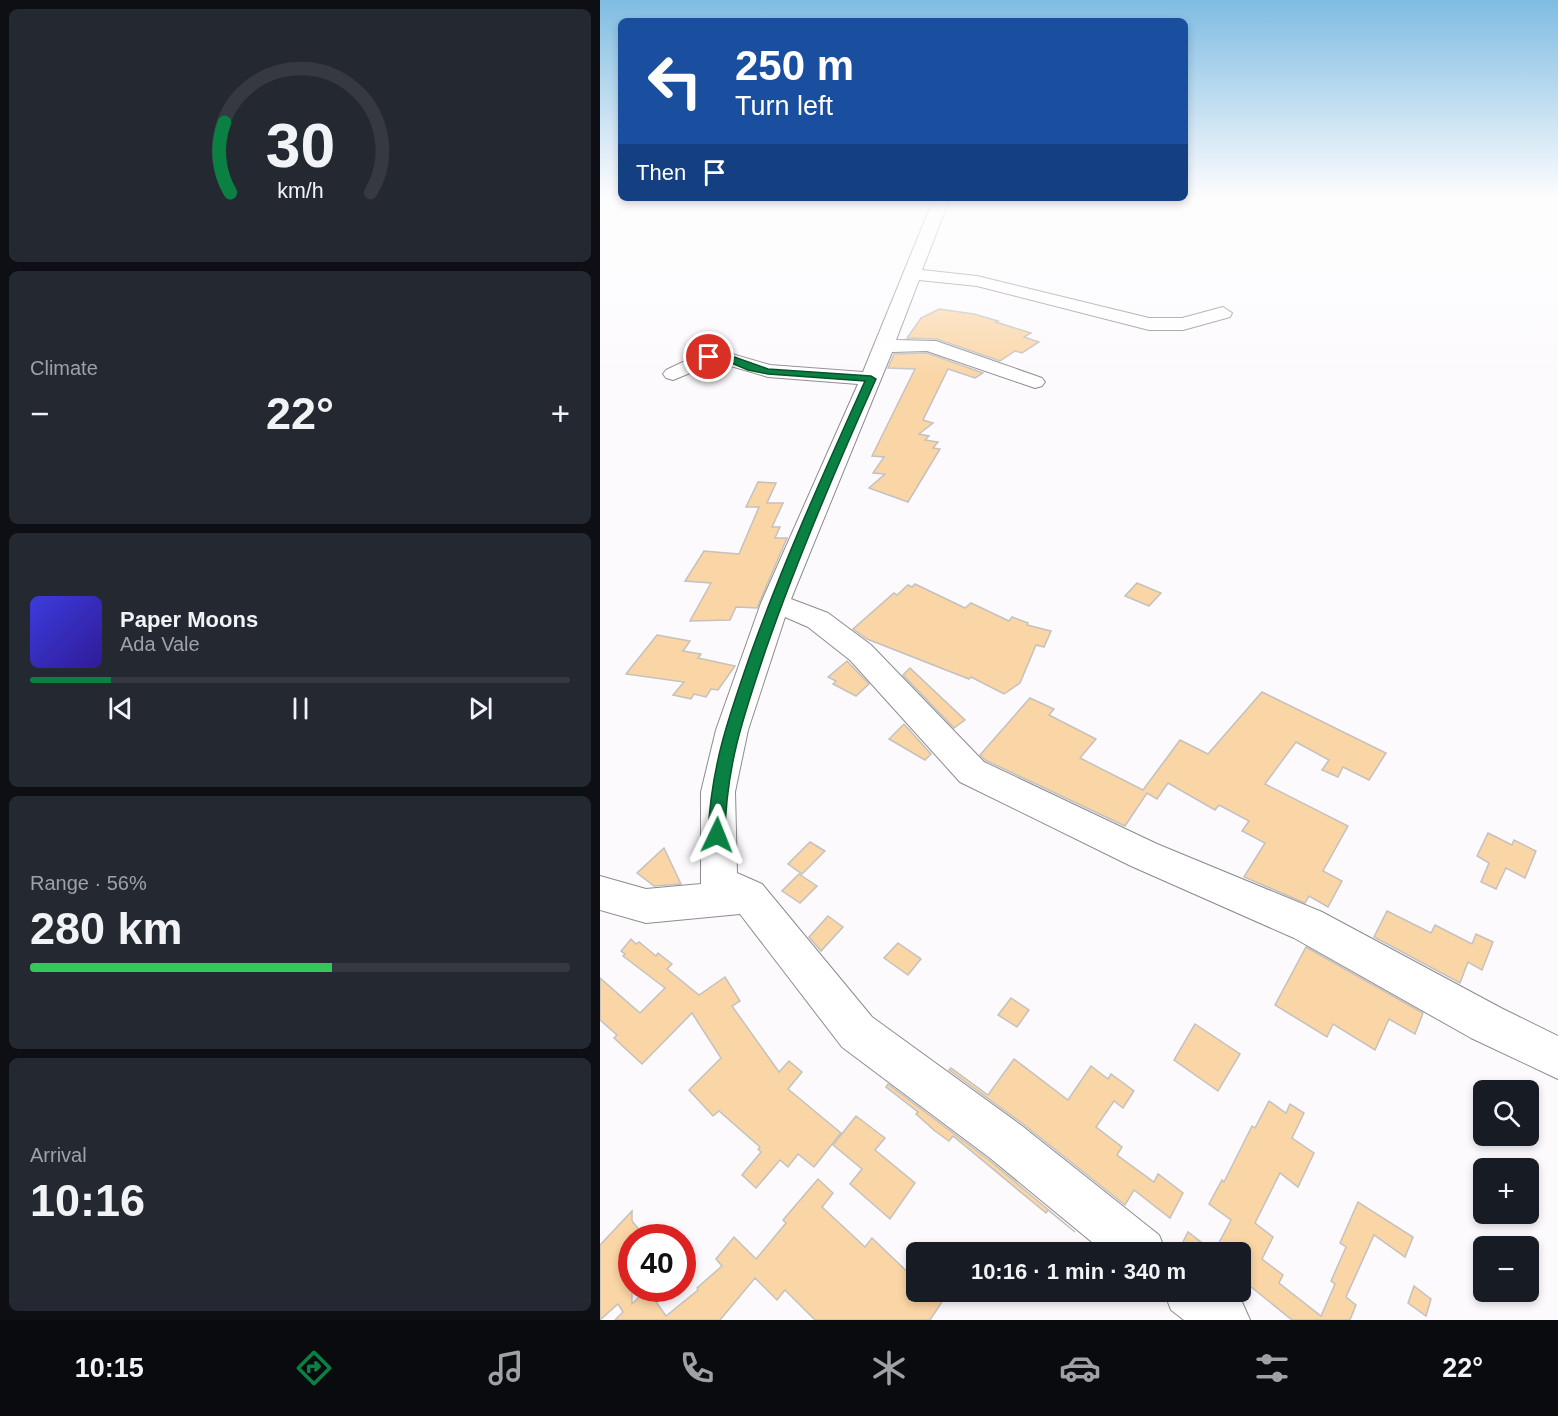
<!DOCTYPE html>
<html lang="en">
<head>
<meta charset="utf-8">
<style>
	body { margin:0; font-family:Helvetica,sans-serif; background:#242831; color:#f1f3f6; height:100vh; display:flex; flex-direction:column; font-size:22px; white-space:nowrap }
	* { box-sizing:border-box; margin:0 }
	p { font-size:20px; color:#9ea1a6 }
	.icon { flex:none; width:33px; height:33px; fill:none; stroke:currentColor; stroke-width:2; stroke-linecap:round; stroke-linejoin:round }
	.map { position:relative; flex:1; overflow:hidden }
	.panel { display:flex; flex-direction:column; gap:9px; padding:9px; background:#0d0f14; width:600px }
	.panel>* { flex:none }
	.banner { position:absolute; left:18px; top:18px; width:570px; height:183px; border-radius:9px; box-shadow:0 3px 9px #0003; background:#1a4fa0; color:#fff; overflow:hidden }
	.fabs { position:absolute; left:873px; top:1080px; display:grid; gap:12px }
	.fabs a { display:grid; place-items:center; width:66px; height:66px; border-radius:9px; background:#171b24; box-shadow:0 3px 9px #0003; font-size:30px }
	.speed { position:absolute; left:18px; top:1224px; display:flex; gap:12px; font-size:30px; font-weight:700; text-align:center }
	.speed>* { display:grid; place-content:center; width:78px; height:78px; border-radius:50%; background:#171b24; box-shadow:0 3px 9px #0003; line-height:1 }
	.speed .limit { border:9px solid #d22; background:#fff; color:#111 }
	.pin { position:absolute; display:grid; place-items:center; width:51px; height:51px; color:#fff; margin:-26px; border:3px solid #fff; border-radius:50%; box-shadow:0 2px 6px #0007 }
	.me { position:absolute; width:66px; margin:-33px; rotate:2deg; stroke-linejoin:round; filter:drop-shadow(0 0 4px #0008) }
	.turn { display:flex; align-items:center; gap:21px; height:126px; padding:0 18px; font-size:27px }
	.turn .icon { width:78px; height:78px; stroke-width:2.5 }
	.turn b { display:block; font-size:42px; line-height:51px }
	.then { display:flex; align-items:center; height:57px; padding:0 18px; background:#0003; gap:12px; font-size:22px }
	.big { font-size:45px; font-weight:800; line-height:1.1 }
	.panel .widget { flex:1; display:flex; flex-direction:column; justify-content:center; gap:9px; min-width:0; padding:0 21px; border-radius:9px; background:#242831 }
	.panel .dial { align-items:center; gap:0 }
	.dial svg { height:156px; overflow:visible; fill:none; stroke:#363941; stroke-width:7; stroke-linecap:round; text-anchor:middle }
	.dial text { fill:#f1f3f6; stroke:none }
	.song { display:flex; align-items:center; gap:18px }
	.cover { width:72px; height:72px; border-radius:9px; background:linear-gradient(135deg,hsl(240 70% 55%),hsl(250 70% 35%)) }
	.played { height:6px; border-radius:3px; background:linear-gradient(90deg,#0b8043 15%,#363941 15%) }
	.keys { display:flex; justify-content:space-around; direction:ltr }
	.heat { display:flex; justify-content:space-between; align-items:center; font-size:33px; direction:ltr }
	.charge { height:9px; border-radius:4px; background:linear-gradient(90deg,#34c759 56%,#363941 0) }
	.trip { position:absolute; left:306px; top:1242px; width:345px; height:60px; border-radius:9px; background:#171b24; box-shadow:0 3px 9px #0003; font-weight:800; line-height:60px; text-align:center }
	.tabs { display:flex; height:96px; justify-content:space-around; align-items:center; background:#090b0e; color:#9ea1a6 }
	.tabs .icon { width:42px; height:42px }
	.tabs .active { color:#0b8043 }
	.tabs b { font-size:27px; color:#f1f3f6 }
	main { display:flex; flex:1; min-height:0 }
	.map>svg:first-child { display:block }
	.building { fill:#fad5a5; stroke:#c4c1be; stroke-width:1.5 }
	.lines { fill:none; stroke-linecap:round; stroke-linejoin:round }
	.minor-casing { stroke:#8e8b8e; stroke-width:2 }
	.minor { fill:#fff; fill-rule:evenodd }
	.route { fill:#0b8043; stroke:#07532c; stroke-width:1.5 }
</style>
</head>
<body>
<main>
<section class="panel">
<div class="widget dial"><svg viewBox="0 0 100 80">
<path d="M14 69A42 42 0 1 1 86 69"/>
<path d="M14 69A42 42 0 0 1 11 33" stroke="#0b8043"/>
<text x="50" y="56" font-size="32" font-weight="700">30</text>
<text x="50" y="72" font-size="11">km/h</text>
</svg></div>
<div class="widget"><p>Climate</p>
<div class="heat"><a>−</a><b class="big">22°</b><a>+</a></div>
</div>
<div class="widget">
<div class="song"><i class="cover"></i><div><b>Paper Moons</b><p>Ada Vale</p></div></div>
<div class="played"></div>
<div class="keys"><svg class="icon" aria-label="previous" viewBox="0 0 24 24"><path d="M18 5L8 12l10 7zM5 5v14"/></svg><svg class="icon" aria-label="pause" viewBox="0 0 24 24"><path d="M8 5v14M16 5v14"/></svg><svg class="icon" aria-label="next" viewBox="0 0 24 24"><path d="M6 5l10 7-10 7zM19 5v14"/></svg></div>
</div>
<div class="widget"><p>Range · 56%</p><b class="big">280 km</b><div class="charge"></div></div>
<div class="widget"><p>Arrival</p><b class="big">10:16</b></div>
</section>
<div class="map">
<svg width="958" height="1320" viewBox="0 0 958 1320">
	<rect width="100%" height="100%" fill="#fcfafd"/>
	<g class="building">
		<path d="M 339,309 L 374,314 L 398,321 L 396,322 L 431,333 L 424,337 L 439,342 L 422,353 L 415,351 L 400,361 L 337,339 L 307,338 L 321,318 Z"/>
		<path d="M 327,353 L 383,373 L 375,378 L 348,369 L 323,420 L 333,423 L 319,434 L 329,436 L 325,440 L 338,442 L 333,448 L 340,449 L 308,502 L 269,488 L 285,474 L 273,473 L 284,457 L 272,456 L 315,369 L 288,368 L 294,354 Z"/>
		<path d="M 158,482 L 176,483 L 167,503 L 183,503 L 172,527 L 180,527 L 175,538 L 187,538 L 157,608 L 136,607 L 130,620 L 90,621 L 111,583 L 85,581 L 104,551 L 139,554 L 159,507 L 146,507 Z"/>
		<path d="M 537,583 L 561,593 L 549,606 L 525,596 Z"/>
		<path d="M 315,584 L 365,608 L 371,603 L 409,621 L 412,617 L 428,623 L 427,625 L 451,631 L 444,647 L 436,645 L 420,683 L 404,694 L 371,677 L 369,679 L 267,639 L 253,629 L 294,593 L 297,595 L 308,585 L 312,587 Z"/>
		<path d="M 57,635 L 90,641 L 83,651 L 101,654 L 98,658 L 135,666 L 118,690 L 111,689 L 106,697 L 94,694 L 91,699 L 73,695 L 84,682 L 26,674 Z"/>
		<path d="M 247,661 L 269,684 L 256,696 L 233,684 L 236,681 L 228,677 Z"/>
		<path d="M 310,668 L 365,720 L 354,728 L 303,675 Z"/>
		<path d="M 662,692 L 786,753 L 769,780 L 743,767 L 738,777 L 722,770 L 729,760 L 696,742 L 665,784 L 748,826 L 723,871 L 742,881 L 728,907 L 709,896 L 705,903 L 644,877 L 665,843 L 642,831 L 649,821 L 619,805 L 615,810 L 568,783 L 557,799 L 547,793 L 525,826 L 385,760 L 380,755 L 430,698 L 454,709 L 449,715 L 496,739 L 480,758 L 543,790 L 580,740 L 608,754 Z"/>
		<path d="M 304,724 L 331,754 L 325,760 L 289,739 Z"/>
		<path d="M 888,833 L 912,845 L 914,840 L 936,851 L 925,878 L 906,868 L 896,889 L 881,882 L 889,863 L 877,856 Z"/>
		<path d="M 210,842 L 225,851 L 202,874 L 188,864 Z"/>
		<path d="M 64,848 L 81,884 L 54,886 L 37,873 Z"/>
		<path d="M 199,874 L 217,886 L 200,903 L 182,891 Z"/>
		<path d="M 787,911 L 831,933 L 835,925 L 872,944 L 876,934 L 893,942 L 882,970 L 868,962 L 860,983 L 774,937 Z"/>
		<path d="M 228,916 L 243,927 L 221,951 L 209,937 Z"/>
		<path d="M 31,939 L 36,944 L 39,942 L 56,956 L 58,953 L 72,964 L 67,969 L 99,995 L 125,977 L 140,1001 L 132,1006 L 179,1072 L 189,1061 L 202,1072 L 188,1089 L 241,1133 L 214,1167 L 198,1154 L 188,1167 L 180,1160 L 156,1188 L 142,1175 L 161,1152 L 158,1149 L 160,1147 L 119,1111 L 113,1116 L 89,1090 L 121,1058 L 92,1013 L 42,1064 L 14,1038 L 17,1035 L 0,1020 L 0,978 L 40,1013 L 65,988 L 23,956 L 25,954 L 21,951 Z"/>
		<path d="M 298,943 L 321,959 L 308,975 L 284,958 Z"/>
		<path d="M 706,947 L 823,1013 L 815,1034 L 789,1019 L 775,1050 L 733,1024 L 727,1037 L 675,1005 Z"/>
		<path d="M 411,998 L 429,1010 L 417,1027 L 398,1015 Z"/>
		<path d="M 595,1024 L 640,1054 L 618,1091 L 574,1060 Z"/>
		<path d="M 414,1059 L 468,1100 L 491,1066 L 508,1079 L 511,1074 L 534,1091 L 523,1108 L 514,1101 L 496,1127 L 522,1147 L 517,1155 L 554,1182 L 558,1174 L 583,1193 L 570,1218 L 534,1190 L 525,1205 L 423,1124 L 349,1070 L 351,1068 L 388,1095 Z"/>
		<path d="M 288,1084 L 389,1160 L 475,1232 L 448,1210 L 446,1213 L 353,1136 L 349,1141 L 335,1131 L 316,1114 L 318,1112 L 286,1087 Z"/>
		<path d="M 669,1101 L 686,1113 L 690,1104 L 704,1113 L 692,1138 L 714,1153 L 698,1187 L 680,1173 L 655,1223 L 673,1237 L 662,1259 L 683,1275 L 679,1283 L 721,1316 L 735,1284 L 731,1281 L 746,1247 L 740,1243 L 758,1202 L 813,1237 L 805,1257 L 774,1235 L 746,1297 L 756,1305 L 750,1320 L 692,1320 L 640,1278 L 640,1252 L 578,1252 L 588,1232 L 614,1252 L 631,1220 L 609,1204 L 622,1180 L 624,1182 L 652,1126 L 655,1128 Z"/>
		<path d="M 256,1116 L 285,1138 L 275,1150 L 315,1183 L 290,1219 L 250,1184 L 262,1169 L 233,1145 Z"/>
		<path d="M 218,1179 L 233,1193 L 222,1207 L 265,1247 L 272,1238 L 316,1280 L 316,1292 L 330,1292 L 342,1302 L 330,1320 L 215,1320 L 185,1290 L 177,1300 L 155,1278 L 120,1320 L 15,1320 L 23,1312 L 18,1304 L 0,1320 L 0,1245 L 32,1211 L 32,1221 L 46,1238 L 32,1238 L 32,1304 L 47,1289 L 66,1316 L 98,1290 L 97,1288 L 122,1266 L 116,1259 L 134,1237 L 156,1259 L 186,1223 L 183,1220 Z"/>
		<path d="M 814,1286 L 831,1299 L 826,1316 L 808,1303 Z"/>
	</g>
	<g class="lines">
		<defs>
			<g id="minor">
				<path d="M 334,198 L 350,198 L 322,270 L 377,276 L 549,318 L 582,318 L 623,307 L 632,313 L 630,317 L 583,330 L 549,330 L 377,286 L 319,280 L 296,340 L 336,341 L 442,378 L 445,382 L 442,386 L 435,388 L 327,351 L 292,352 L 191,599 L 228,613 L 271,645 L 384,762 L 557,844 L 722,912 L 901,1008 L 958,1036 L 958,1079 L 871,1038 L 694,938 L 531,866 L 360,782 L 250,660 L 208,627 L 185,617 L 148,730 L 135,792 L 137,873 L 162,884 L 272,1017 L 422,1126 L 559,1235 L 566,1252 L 504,1252 L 390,1158 L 242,1047 L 140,914 L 46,923 L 0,910 L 0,876 L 46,889 L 101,884 L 101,792 L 116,730 L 161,603 L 258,384 L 168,377 L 117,362 L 73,380 L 66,378 L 63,374 L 66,370 L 102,353 L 118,350 L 170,365 L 263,372 Z"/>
				<path d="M 564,1292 L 629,1292 L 642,1302 L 650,1320 L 584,1320 L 571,1310 Z"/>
			</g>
		</defs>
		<use href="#minor" class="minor-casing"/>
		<use href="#minor" class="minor"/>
	</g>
	<linearGradient id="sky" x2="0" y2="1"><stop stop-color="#7fbce2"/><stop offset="0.52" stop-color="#fefdfe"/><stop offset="1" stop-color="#fefdfe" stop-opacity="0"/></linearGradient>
	<rect width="958" height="383" fill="url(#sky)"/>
	<path class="route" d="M 123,353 L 168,369 L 271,376 L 276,379 C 236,468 198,557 166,649 C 144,715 126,765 125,835 L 122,840 L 111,840 L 108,835 C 111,765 129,716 152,650 C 185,558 225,470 265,381 L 168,374 L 148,370 L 122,359 L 109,360 L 104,357 Z"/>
</svg>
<div class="fabs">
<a><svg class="icon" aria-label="search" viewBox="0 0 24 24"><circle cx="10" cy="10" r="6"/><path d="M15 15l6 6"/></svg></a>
<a>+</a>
<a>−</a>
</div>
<div class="speed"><div class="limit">40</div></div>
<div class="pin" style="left:109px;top:357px;background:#d93025"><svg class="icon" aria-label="arrive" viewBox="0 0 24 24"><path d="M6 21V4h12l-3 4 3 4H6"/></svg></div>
<svg class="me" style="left:117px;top:835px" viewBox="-20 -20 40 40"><path d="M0-17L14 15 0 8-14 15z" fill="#0b8043" stroke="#fff" stroke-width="4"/></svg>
<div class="trip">10:16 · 1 min · 340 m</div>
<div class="banner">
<div class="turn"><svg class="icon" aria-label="left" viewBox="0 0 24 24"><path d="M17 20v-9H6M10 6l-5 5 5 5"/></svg><div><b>250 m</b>Turn left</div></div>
<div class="then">Then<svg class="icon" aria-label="arrive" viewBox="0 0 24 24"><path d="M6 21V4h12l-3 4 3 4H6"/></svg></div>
</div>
</div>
</main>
<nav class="tabs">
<b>10:15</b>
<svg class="icon active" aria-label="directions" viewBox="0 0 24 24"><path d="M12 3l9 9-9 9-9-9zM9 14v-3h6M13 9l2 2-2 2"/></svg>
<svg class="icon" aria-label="music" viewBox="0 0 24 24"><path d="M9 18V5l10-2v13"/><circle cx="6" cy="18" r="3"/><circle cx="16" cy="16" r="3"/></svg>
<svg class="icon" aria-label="phone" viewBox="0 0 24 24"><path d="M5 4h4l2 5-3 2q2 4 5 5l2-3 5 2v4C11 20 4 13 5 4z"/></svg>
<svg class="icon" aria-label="climate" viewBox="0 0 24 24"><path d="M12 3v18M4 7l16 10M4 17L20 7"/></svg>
<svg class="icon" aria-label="car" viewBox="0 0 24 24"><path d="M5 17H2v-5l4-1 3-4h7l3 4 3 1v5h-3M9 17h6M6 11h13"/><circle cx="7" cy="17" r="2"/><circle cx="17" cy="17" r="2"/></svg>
<svg class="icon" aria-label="filters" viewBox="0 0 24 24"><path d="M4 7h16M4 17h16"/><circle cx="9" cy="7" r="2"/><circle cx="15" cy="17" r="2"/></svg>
<b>22°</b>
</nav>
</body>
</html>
